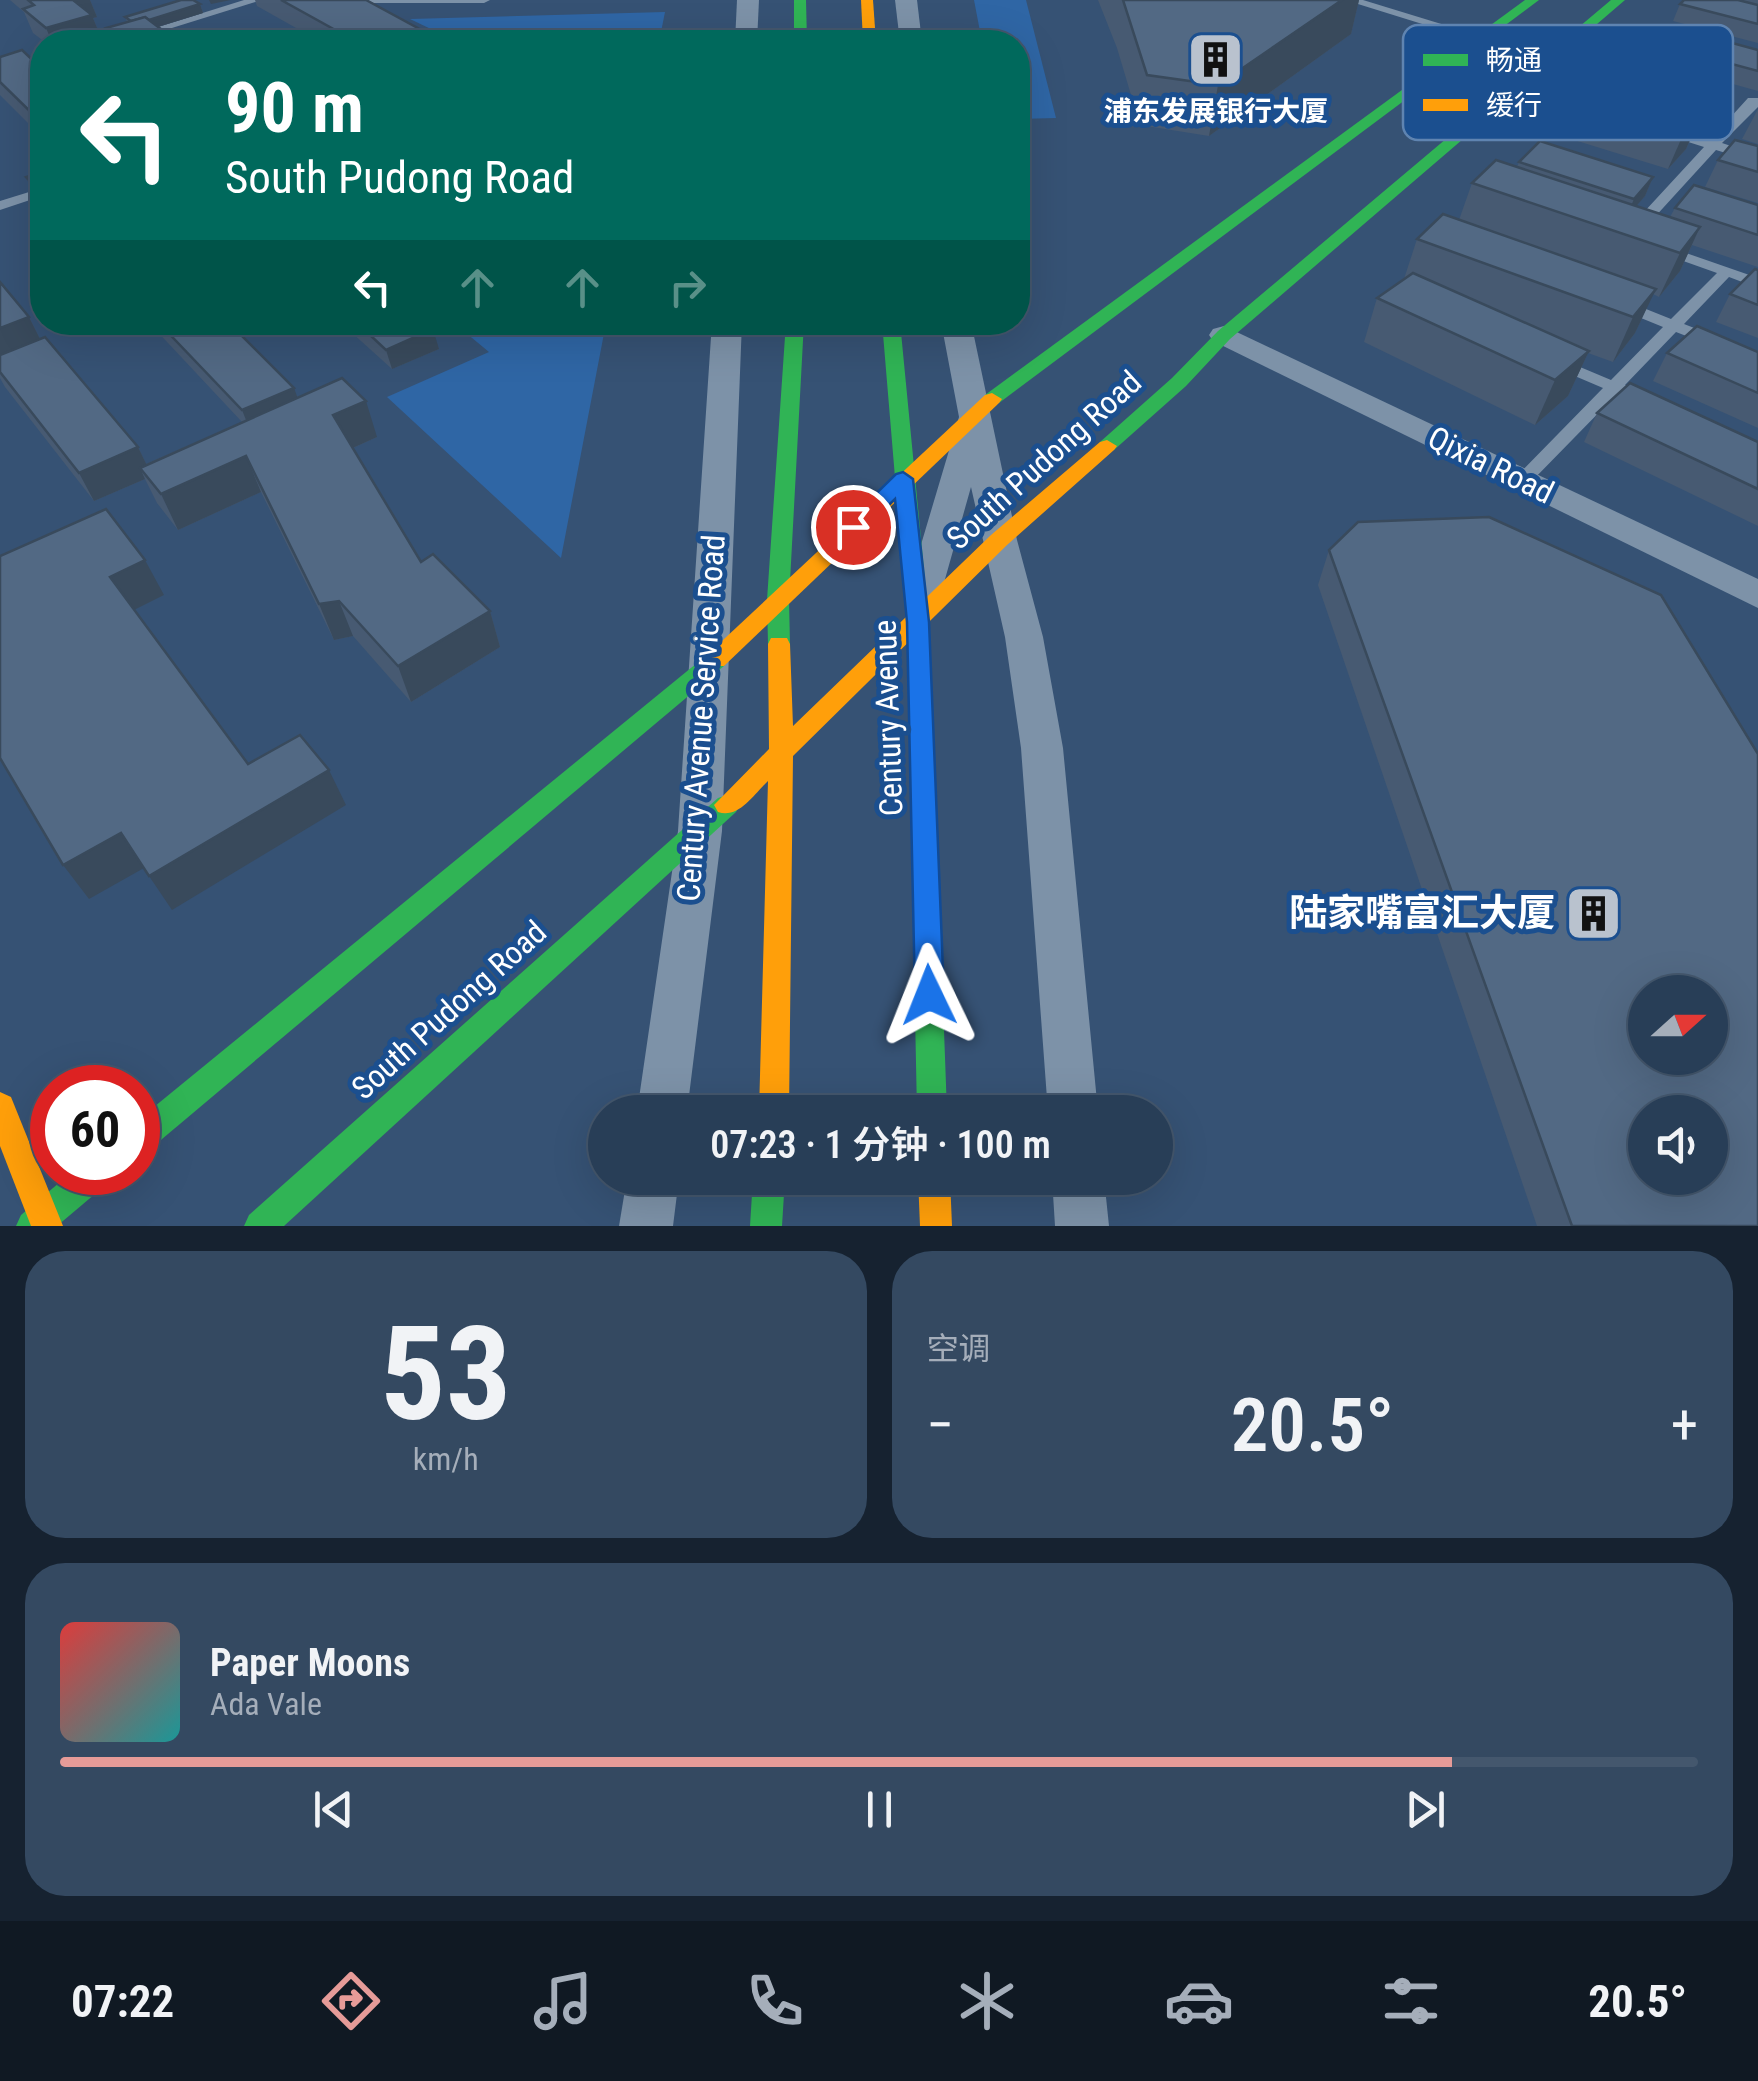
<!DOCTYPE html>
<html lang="zh">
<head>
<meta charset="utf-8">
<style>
	body { margin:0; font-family:"Roboto Condensed","Noto Sans SC",sans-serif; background:#344961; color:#f1f3f6; height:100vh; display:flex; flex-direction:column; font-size:38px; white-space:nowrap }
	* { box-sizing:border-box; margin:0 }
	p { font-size:32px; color:#a5aeba }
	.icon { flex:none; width:55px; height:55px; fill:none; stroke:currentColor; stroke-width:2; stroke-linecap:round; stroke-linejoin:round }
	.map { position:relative; height:1226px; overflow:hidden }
	.panel { display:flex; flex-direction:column; gap:25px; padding:25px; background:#162230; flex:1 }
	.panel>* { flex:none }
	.guide { position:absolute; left:30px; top:30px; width:1000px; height:305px; border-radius:40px; box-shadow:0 10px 40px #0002,0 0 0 2px #44576d; background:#00695c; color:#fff; overflow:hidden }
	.needle { width:65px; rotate:69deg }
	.tools { position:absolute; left:1628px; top:975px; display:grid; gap:20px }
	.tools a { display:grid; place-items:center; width:100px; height:100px; border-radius:50%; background:#283e57; box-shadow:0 10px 40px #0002,0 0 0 2px #44576d; font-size:50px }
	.speed { position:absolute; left:30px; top:1065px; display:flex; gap:20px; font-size:50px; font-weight:700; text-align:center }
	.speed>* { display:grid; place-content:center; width:130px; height:130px; border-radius:50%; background:#283e57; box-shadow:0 10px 40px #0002,0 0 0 2px #44576d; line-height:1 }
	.speed .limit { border:15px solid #d22; background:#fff; color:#111 }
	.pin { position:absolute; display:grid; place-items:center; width:85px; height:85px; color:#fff; margin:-42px; border:5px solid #fff; border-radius:50%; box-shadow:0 2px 10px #0007 }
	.me { position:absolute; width:110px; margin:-55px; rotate:358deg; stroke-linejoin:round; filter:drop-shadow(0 0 8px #0008) }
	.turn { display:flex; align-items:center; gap:35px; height:210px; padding:0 30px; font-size:45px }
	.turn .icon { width:130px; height:130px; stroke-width:2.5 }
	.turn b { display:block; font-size:70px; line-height:85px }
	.lanes { display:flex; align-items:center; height:95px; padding:0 30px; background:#0003; justify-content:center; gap:50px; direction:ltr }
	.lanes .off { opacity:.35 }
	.big { font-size:75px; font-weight:600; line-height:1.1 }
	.panel .tile { flex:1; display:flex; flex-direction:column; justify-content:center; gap:15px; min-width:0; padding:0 35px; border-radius:40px; background:#344961 }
	.panel .dial { align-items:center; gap:0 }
	.dial b { font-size:130px; line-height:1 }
	.song { display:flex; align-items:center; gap:30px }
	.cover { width:120px; height:120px; border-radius:15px; background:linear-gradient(135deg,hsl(0 70% 55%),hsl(180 70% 35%)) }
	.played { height:10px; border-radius:5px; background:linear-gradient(90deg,#e69b98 85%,#44576d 85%) }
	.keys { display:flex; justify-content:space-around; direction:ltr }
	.heat { display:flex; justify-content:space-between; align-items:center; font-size:55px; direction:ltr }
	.panel .tiles { flex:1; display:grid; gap:25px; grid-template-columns:1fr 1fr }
	.tile:last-child { grid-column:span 2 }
	.trip { position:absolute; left:588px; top:1095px; width:585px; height:100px; border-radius:50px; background:#283e57; box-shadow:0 10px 40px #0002,0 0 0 2px #44576d; font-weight:600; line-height:100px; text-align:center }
	.dock { display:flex; height:160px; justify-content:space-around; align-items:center; background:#101923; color:#a5aeba }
	.dock .icon { width:70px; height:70px }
	.dock .active { color:#e69b98 }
	.dock b { font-size:45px; color:#f1f3f6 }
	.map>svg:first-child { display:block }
	.green { fill:#2f66a5 }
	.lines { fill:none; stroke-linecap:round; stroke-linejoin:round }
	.lane { fill:#7d92a8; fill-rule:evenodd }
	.street { fill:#7d92a8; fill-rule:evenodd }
	.fast { fill:#30b455; fill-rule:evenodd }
	.slow { fill:#ff9f0a; fill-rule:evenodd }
	.wall { fill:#475a72 }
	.shaded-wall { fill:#394a5c }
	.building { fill:#526984; stroke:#394a5c; stroke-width:2.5; fill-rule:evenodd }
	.route { fill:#1a73e8; stroke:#114b97; stroke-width:2.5 }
	.labels { text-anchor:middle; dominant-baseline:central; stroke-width:10; stroke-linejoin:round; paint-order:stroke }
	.far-poi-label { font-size:28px; font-weight:bold; fill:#fff; stroke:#1b4f8f }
	.street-label { font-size:32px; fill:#fff; stroke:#1b4f8f }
	.near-poi-label { font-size:38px; font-weight:bold; fill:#fff; stroke:#1b4f8f; text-anchor:end }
	.key { fill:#1b4f8f; stroke:#5f84b1; stroke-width:2.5 }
	.key-label { font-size:28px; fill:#fff }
</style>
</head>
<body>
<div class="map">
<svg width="1758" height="1226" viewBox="0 0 1758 1226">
	<rect width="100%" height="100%" fill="#365274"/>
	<g class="green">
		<path d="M 974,0 L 1026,0 L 1056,118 L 1018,119 L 1018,42 L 982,42 Z"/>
		<path d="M 665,12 L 659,42 L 458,42 L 410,19 Z"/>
		<path d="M 454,323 L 606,323 L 561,558 L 387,397 L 489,352 Z"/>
	</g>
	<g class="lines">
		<g class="lane">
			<path d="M 244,0 L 262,0 L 127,42 L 110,42 Z"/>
			<path d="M 367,0 L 490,0 L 484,3 L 373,3 Z"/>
			<path d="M 1345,0 L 1363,0 L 1487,38 L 1477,41 Z"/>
			<path d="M 42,59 L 42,67 L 0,79 L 0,71 Z"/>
			<path d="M 1748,98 L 1758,98 L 1758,107 L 1722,143 L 1758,155 L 1758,163 L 1716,150 L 1642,231 L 1632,231 L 1632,225 L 1704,147 L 1660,133 L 1660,127 L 1710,140 Z"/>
			<path d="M 42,188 L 42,196 L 0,210 L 0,201 Z"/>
			<path d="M 1663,245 L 1758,278 L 1758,288 L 1729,277 L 1684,324 L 1758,353 L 1758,364 L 1676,332 L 1625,385 L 1654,397 L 1654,405 L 1642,405 L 1617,394 L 1529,484 L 1517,484 L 1514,480 L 1517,476 L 1603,388 L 1549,365 L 1549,359 L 1561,359 L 1611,380 L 1663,327 L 1614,307 L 1614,301 L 1626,301 L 1671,319 L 1717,273 L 1658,252 L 1658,246 Z"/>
		</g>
		<g class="street">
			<path d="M 737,0 L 759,0 L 757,42 L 735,42 Z"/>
			<path d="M 895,0 L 917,0 L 922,42 L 900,42 Z"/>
			<path d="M 712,322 L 742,322 L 722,831 L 687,1112 L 637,1112 L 678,831 Z"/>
			<path d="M 941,322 L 971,322 L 1017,540 L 1043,637 L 1063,748 L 1098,1112 L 1048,1112 L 1021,748 L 1005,637 L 971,487 L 938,604 L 925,608 L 912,604 L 906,595 L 959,417 Z"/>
			<path d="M 1224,326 L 1758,579 L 1758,608 L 1213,341 L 1209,335 L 1213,329 Z"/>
			<path d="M 627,1178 L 679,1178 L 673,1226 L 619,1226 Z"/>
			<path d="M 1052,1178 L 1104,1178 L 1109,1226 L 1055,1226 Z"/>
		</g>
		<g class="fast">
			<path d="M 794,0 L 806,0 L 807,42 L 794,42 Z"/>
			<path d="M 1525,0 L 1539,0 L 999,403 L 985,403 L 985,395 Z"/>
			<path d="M 1611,0 L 1625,0 L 1230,339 L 1186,386 L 1114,450 L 1100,450 L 1097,446 L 1100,442 L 1172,378 L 1218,331 Z"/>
			<path d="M 786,322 L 804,322 L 789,600 L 790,644 L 787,650 L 771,650 L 768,644 L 767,600 Z"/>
			<path d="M 882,322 L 900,322 L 929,621 L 947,1112 L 917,1112 L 907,621 Z"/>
			<path d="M 716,651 L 724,654 L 728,660 L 724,666 L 149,1150 L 138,1154 L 138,1120 L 708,654 Z"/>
			<path d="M 727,795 L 736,798 L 740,805 L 736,812 L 284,1226 L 244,1226 L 249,1215 L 718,798 Z"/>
			<path d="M 72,1172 L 112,1172 L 108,1183 L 57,1226 L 16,1226 L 21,1215 Z"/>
			<path d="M 753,1178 L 785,1178 L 782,1226 L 750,1226 Z"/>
		</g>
		<g class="slow">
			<path d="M 861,0 L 873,0 L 876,42 L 863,42 Z"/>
			<path d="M 992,393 L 1002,399 L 999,403 L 724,666 L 708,666 L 704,660 L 708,654 L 985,395 Z"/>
			<path d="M 1107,440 L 1117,446 L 1114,450 L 1007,545 L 793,756 L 789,1112 L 759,1112 L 768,781 C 754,794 739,819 718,812 L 714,805 L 769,749 L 768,644 L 771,638 L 787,638 L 790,644 L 793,726 L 991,535 L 1100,442 Z"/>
			<path d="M 0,1092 L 11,1097 L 63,1226 L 31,1226 L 0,1146 Z"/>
			<path d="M 918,1178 L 950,1178 L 952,1226 L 920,1226 Z"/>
		</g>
	</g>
	<g class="wall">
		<path d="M 10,0 L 90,0 L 97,17 L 93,18 L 102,40 L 93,42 L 45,42 L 33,33 L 24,12 Z"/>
		<path d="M 255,0 L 366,0 L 425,32 L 428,42 L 321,42 L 257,6 Z"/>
		<path d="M 1098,0 L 1359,0 L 1351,34 L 1209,136 L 1140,125 L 1117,48 Z"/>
		<path d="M 1739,0 L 1758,0 L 1758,5 Z"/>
		<path d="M 200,4 L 203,13 L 158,27 L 178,42 L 112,42 L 106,28 L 127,22 L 125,17 Z"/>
		<path d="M 1680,4 L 1758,5 L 1758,43 L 1673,21 Z"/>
		<path d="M 1661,45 L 1758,50 L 1758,91 L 1654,62 Z"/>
		<path d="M 0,57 L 42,69 L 42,137 L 0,95 Z"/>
		<path d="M 1573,94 L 1723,109 L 1708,128 L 1697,125 L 1686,149 L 1668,169 L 1558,135 Z"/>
		<path d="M 1758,109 L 1758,144 L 1742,139 Z"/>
		<path d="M 1758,146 L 1758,203 L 1705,187 L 1718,160 Z"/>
		<path d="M 1519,162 L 1653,177 L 1645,196 L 1636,206 L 1670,217 L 1675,208 L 1758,205 L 1758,267 L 1692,245 L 1680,271 L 1659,297 L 1653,294 L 1635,333 L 1613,362 L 1588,353 L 1568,396 L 1535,425 L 1364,342 L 1377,298 L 1404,279 L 1417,239 L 1459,220 L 1472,183 L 1517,167 Z"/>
		<path d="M 42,172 L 42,207 L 39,204 L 26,177 Z"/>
		<path d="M 1758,270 L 1758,338 L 1716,322 L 1730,294 Z"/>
		<path d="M 0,282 L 29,317 L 40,339 L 138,447 L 146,464 L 242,422 L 153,327 L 151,322 L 228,322 L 298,397 L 377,437 L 353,448 L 421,562 L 490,611 L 500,647 L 411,702 L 353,636 L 334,640 L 261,492 L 178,530 L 157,503 L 145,479 L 94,501 L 5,387 L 0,378 Z"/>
		<path d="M 340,322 L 425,322 L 439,349 L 392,369 Z"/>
		<path d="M 1758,352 L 1758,428 L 1653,381 L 1667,353 Z"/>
		<path d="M 1597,413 L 1758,442 L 1758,526 L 1584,442 Z"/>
		<path d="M 1329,550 L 1758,1226 L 1537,1226 L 1318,585 Z"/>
	</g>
	<g class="shaded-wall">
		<path d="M 71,0 L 90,0 L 97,17 L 93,18 L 102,40 L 93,42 L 52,42 L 46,28 Z"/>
		<path d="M 209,0 L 231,0 L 211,4 Z"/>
		<path d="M 1342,0 L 1359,0 L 1351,34 L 1209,136 L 1218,85 Z"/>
		<path d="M 200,4 L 203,13 L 138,33 L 135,24 Z"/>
		<path d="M 425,32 L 428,42 L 395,42 Z"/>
		<path d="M 1732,91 L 1723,109 L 1708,128 L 1716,110 Z"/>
		<path d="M 1704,108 L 1686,149 L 1668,169 L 1686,128 Z"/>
		<path d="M 1653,177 L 1645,196 L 1626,218 L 1634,199 Z"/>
		<path d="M 1700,227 L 1680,271 L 1659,297 L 1680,253 Z"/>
		<path d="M 1656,289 L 1635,333 L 1613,362 L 1633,317 Z"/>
		<path d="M 29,317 L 43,345 L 0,361 L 0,328 Z"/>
		<path d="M 433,329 L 439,349 L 392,369 L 386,350 Z"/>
		<path d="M 1589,351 L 1568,396 L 1535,425 L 1555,380 Z"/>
		<path d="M 294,388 L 301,407 L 250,430 L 242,410 Z"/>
		<path d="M 366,401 L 377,437 L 346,451 L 333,415 Z"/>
		<path d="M 138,447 L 152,476 L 140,468 L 145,479 L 94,501 L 79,473 Z"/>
		<path d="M 246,456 L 261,492 L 178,530 L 161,494 Z"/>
		<path d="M 145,560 L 164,595 L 130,612 L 110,577 Z"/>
		<path d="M 339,601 L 353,636 L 334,640 L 319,604 Z"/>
		<path d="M 490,611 L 500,647 L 411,702 L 398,666 Z"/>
		<path d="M 329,770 L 346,805 L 172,910 L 149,876 Z"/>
		<path d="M 121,833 L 144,868 L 89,899 L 63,865 Z"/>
	</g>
	<g class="building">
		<path d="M 28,0 L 73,0 L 92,15 L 46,28 L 23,9 L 34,5 Z"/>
		<path d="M 181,0 L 193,0 L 200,4 L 149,20 L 145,17 L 131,21 L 125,17 Z"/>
		<path d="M 281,0 L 366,0 L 425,32 L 395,42 L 357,42 Z"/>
		<path d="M 1123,0 L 1342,0 L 1218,85 L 1147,75 Z"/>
		<path d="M 1684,0 L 1738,0 L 1758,5 L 1758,24 L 1680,4 Z"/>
		<path d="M 145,17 L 178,42 L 124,42 L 106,28 Z"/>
		<path d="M 1677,28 L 1758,50 L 1758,71 L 1661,45 Z"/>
		<path d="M 449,38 L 457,42 L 438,42 Z"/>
		<path d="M 22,50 L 42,69 L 42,123 L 0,82 L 0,57 Z"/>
		<path d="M 1735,140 L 1758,146 L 1758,172 L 1718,160 Z"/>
		<path d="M 1540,141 L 1653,177 L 1634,199 L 1519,162 Z"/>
		<path d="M 1496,160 L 1700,227 L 1680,253 L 1472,183 Z"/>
		<path d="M 42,172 L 42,194 L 26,177 Z"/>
		<path d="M 1694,185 L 1758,205 L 1758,235 L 1675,208 Z"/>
		<path d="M 1443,214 L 1656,289 L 1633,317 L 1417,239 Z"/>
		<path d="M 1755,269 L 1758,270 L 1758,305 L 1730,294 Z"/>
		<path d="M 1413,273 L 1589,351 L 1555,380 L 1377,298 Z"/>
		<path d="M 0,282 L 29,317 L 0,328 Z"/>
		<path d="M 158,322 L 228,322 L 294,388 L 242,410 Z"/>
		<path d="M 356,322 L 425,322 L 433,329 L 386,350 Z"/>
		<path d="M 1697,326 L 1758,352 L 1758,393 L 1667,353 Z"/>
		<path d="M 45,337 L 138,447 L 79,473 L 0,372 L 0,355 Z"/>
		<path d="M 342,378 L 366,401 L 333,415 L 421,562 L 433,554 L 490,611 L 398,666 L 339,601 L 319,604 L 246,456 L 161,494 L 140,468 Z"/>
		<path d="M 1630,383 L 1758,442 L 1758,489 L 1597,413 Z"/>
		<path d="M 106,509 L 145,560 L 110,577 L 248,764 L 300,735 L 329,770 L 149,876 L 121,833 L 63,865 L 0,758 L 0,556 Z"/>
		<path d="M 1489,517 L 1661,595 L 1758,754 L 1758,1226 L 1572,1226 L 1329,550 L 1358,522 ZM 1645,992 L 1710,992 L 1710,1058 L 1645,1058 ZM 1645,1112 L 1710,1112 L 1710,1178 L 1645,1178 Z"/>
	</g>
	<path class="route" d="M 903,472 L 913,479 L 929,622 L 944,995 L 939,1004 L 929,1008 L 919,1004 L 915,995 L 907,622 L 895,499 L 861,532 L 853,534 L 842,527 L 896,474 Z"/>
	<defs>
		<symbol id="building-square" viewBox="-11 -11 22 22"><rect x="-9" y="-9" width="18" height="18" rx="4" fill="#b9c2ce" stroke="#1b4f8f"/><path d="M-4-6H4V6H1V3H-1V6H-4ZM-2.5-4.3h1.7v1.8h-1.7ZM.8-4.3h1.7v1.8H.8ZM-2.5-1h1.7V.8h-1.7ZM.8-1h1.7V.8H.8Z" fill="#111"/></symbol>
	</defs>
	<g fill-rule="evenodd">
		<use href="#building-square" x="1184" y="28" width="63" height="63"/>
		<use href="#building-square" x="1562" y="882" width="63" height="63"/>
	</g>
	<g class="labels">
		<g class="far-poi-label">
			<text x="1216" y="111">浦东发展银行大厦</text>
		</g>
		<g class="street-label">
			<text transform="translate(1044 460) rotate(-42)">South Pudong Road</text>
			<text transform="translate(1491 465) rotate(26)">Qixia Road</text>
			<text transform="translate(701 718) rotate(-86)">Century Avenue Service Road</text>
			<text transform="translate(888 718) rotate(-92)">Century Avenue</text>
			<text transform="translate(449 1010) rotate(-42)">South Pudong Road</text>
		</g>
		<g class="near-poi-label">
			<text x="1555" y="913">陆家嘴富汇大厦</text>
		</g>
	</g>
	<rect x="1403" y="25" width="330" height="115" rx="15" class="key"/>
	<rect x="1423" y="54" width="45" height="12" fill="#30b455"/>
	<rect x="1423" y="99" width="45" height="12" fill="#ff9f0a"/>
	<g class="key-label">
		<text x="1486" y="70">畅通</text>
		<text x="1486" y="115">缓行</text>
	</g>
</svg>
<div class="tools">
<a><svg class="needle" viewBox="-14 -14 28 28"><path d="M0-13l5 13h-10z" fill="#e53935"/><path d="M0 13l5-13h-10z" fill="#a5aeba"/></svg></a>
<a><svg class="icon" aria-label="sound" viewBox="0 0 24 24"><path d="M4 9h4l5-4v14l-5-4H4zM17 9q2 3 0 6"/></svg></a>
</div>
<div class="speed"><div class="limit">60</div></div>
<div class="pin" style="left:853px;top:527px;background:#d93025"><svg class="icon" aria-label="arrive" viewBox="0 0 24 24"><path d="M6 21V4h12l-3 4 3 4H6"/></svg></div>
<svg class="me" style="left:929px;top:995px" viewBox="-20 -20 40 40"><path d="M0-17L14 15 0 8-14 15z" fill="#1a73e8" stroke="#fff" stroke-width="4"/></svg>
<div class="trip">07:23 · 1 分钟 · 100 m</div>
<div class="guide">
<div class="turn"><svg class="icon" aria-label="left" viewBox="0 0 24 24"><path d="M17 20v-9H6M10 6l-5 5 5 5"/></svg><div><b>90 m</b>South Pudong Road</div></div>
<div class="lanes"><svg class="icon" aria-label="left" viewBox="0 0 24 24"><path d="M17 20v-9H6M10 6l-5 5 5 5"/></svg><svg class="icon off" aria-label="ahead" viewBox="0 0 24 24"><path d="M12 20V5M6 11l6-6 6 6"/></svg><svg class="icon off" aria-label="ahead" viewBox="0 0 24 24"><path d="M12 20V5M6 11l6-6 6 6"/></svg><svg class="icon off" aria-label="right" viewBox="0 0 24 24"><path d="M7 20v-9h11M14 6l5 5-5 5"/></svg></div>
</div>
</div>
<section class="panel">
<div class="tiles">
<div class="tile dial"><b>53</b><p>km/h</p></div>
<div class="tile"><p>空调</p>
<div class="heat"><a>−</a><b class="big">20.5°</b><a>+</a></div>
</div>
<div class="tile">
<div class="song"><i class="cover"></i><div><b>Paper Moons</b><p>Ada Vale</p></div></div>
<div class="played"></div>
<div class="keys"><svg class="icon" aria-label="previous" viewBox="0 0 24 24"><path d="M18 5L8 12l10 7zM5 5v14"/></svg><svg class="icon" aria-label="pause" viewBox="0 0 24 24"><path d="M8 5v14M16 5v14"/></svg><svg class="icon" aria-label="next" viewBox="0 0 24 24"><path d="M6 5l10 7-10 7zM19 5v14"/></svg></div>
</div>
</div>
</section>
<nav class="dock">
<b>07:22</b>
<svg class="icon active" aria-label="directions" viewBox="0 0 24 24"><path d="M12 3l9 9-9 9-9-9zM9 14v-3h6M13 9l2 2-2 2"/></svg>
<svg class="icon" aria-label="music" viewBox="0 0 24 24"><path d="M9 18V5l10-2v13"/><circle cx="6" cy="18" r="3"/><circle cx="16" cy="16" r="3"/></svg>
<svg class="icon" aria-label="phone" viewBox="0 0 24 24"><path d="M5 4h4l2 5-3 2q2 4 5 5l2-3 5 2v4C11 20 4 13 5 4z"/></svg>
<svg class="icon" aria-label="climate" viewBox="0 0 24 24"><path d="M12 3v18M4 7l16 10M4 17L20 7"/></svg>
<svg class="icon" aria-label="car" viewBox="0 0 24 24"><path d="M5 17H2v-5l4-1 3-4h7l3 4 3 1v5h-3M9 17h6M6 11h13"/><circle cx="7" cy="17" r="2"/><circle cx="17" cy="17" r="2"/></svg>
<svg class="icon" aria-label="filters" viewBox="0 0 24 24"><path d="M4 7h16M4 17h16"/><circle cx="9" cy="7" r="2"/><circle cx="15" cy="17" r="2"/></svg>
<b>20.5°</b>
</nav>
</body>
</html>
